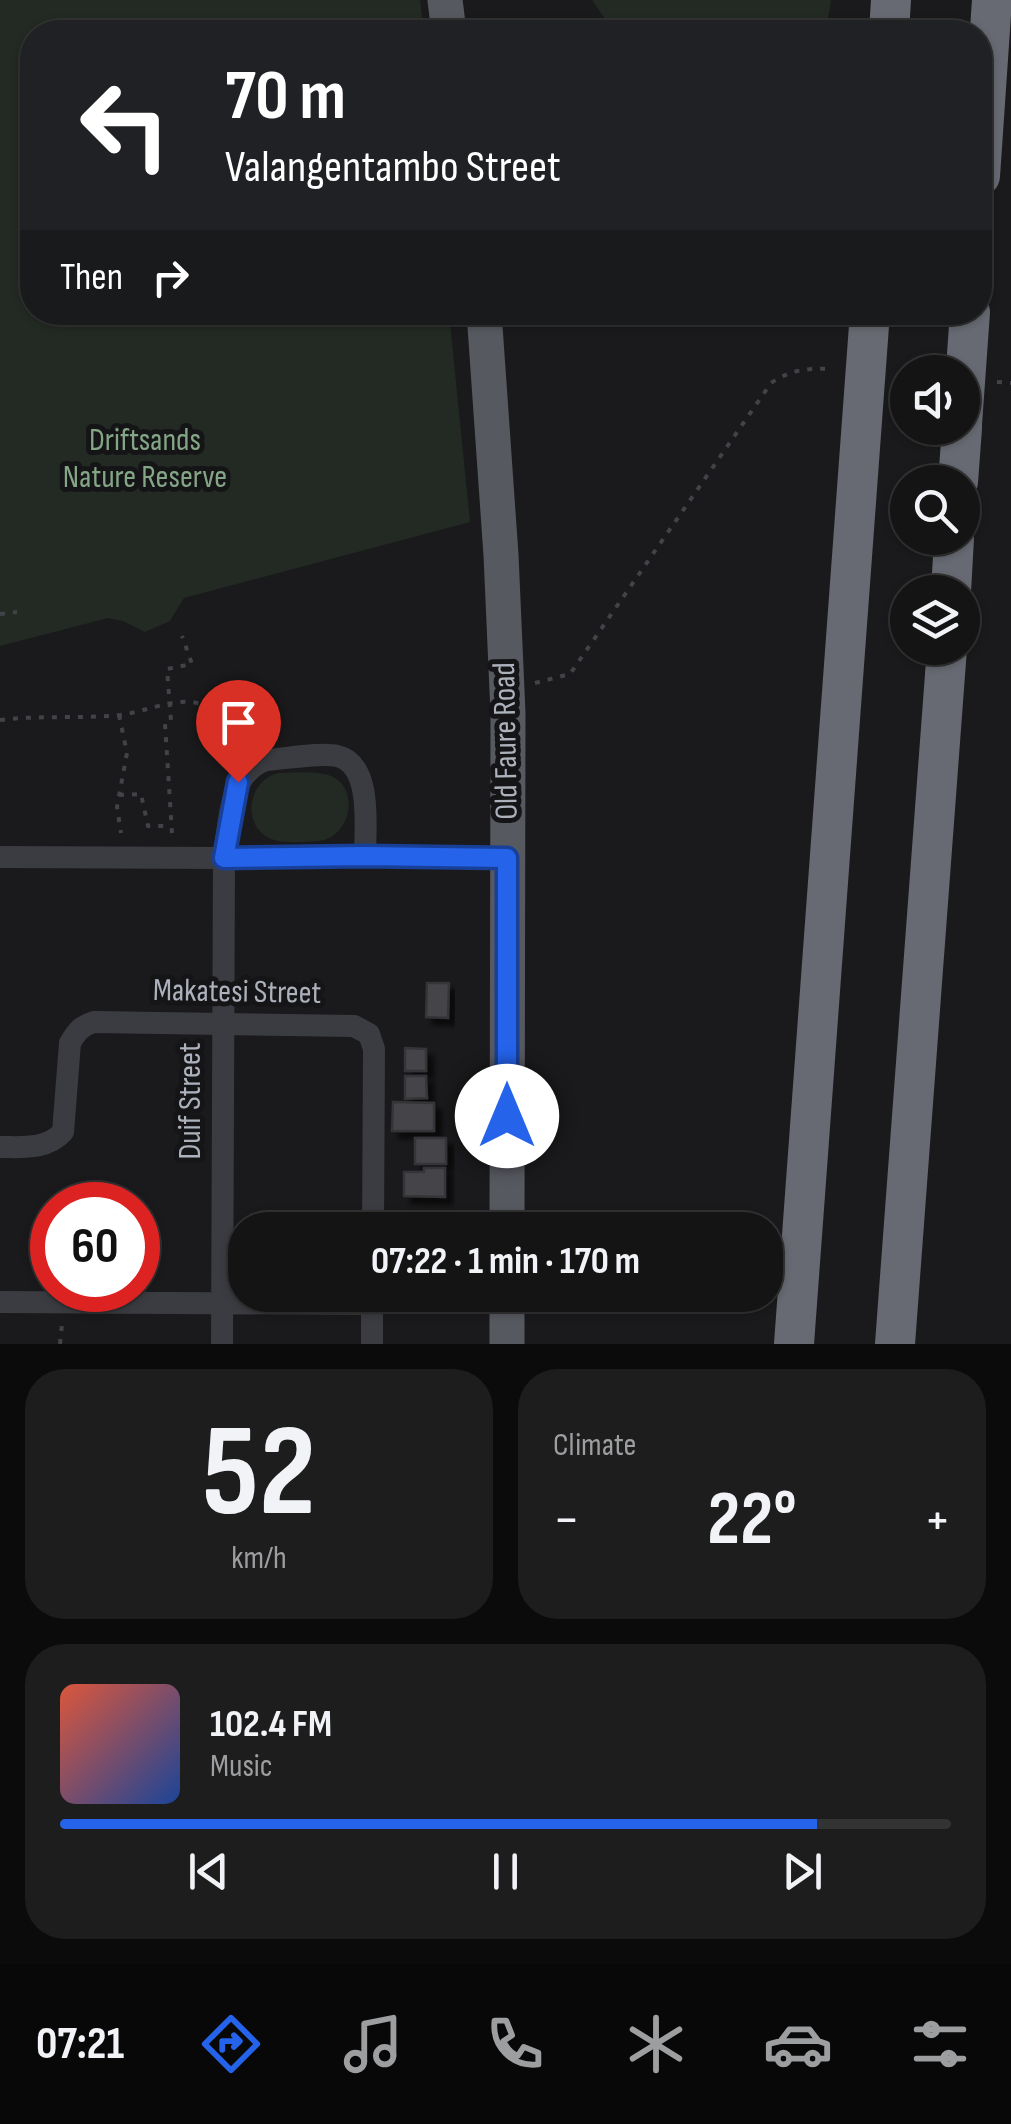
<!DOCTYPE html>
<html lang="en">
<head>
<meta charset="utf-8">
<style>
	body { margin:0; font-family:"Sofia Sans Condensed",sans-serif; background:#1d1d1e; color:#f1f3f6; height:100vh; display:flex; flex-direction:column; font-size:38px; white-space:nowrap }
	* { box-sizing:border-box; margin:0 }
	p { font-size:32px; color:#9d9ea0 }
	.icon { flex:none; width:55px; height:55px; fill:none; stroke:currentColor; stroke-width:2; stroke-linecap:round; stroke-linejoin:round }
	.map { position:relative; height:1344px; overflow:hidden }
	.drawer { display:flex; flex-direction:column; gap:25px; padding:25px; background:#0b0b0c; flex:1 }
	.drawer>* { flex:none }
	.hud { position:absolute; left:20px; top:20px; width:972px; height:305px; border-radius:40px; box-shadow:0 2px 8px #0004,0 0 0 2px #333334; background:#202124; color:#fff; overflow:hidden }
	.fabs { position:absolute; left:890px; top:355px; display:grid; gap:20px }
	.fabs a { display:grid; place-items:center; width:90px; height:90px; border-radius:50%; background:#141415; box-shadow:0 2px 8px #0004,0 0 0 2px #333334; font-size:50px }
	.speed { position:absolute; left:30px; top:1182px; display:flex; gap:20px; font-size:50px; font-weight:700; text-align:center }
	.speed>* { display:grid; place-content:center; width:130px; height:130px; border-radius:50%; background:#141415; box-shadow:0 2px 8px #0004,0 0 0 2px #333334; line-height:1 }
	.speed .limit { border:15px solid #d22; background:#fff; color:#111 }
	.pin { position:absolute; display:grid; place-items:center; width:85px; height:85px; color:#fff; margin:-102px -42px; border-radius:50% 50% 50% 0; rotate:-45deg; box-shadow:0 0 10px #0007 }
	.pin .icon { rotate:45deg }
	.me { position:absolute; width:110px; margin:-55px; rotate:0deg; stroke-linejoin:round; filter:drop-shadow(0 0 8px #0008) }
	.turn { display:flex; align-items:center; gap:35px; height:210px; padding:0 40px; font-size:45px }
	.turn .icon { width:130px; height:130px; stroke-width:2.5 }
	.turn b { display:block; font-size:70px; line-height:85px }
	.then { display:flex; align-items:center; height:95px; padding:0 40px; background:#0003; gap:20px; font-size:38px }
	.big { font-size:75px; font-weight:700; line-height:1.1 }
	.drawer .widget { flex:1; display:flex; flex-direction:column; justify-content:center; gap:15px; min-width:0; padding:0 35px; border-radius:40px; background:#1d1d1e }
	.drawer .dial { align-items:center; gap:0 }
	.dial b { font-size:130px; line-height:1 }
	.song { display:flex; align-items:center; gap:30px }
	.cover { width:120px; height:120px; border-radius:15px; background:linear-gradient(135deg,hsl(10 70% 55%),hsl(220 70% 35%)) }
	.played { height:10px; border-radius:5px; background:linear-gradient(90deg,#2563eb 85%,#333334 85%) }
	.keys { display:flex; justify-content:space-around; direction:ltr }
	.heat { display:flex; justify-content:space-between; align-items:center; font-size:55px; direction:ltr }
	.drawer .tiles { flex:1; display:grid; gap:25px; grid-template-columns:1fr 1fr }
	.widget:last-child { grid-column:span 2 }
	.trip { position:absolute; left:228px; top:1212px; width:555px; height:100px; border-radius:40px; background:#141415; box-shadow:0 2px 8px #0004,0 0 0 2px #333334; font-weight:700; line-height:100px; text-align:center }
	.tabs { display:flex; height:160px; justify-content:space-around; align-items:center; background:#080808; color:#9d9ea0 }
	.tabs .icon { width:70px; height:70px }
	.tabs .selected { color:#2563eb }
	.tabs b { font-size:45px; color:#f1f3f6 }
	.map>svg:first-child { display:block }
	.green { fill:#222a23 }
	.building { fill:#444549; stroke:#343438; stroke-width:2.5; filter:url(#shadow) }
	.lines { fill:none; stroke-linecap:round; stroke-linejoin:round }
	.path { stroke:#414348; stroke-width:4; stroke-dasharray:5 8; stroke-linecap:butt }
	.street { stroke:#3b3c41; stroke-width:22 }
	.primary { stroke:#575960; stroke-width:35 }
	.highway { stroke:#676a72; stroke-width:40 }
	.route-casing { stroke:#184099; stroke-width:25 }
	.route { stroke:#2563eb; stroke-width:18 }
	.labels { text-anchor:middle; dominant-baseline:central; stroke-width:10; stroke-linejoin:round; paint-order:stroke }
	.park-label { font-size:32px; fill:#84a686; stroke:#151517 }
	.street-label { font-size:32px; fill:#acb1bb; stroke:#151517 }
</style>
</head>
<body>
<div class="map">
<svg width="1011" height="1344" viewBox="0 0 1011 1344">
	<defs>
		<filter id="shadow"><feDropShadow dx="7" dy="7" stdDeviation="2.5" flood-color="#0009"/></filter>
	</defs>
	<rect width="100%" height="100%" fill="#1a1a1c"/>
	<g class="green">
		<path d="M 0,0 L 420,0 L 424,32 L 32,32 L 32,312 L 449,313 L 470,522 L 184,598 L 170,621 L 145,632 L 123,621 L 108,618 L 0,646 Z"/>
		<path d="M 592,0 L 831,0 L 826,32 L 614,32 Z"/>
		<path d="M 278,773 C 294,773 318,770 333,777 C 360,790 350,839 318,841 C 305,842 283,844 271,839 C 241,826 247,781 278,773 Z"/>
	</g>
	<g class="building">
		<path d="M 427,983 L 449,983 L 448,1018 L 426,1017 Z"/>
		<path d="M 405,1048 L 426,1049 L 426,1071 L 405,1071 Z"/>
		<path d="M 405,1076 L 426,1076 L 427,1098 L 405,1099 Z"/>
		<path d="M 393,1102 L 434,1103 L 434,1131 L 392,1131 Z"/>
		<rect x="415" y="1138" width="31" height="26"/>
		<path d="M 424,1168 L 445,1168 L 445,1197 L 404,1196 L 404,1172 L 424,1172 Z"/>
	</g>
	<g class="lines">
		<g class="path">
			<path d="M 997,382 L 1011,383"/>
			<path d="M 0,614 L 17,612"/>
			<path d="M 535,683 L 570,674 L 771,383 C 791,369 809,368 833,369"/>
			<path d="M 119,715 L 127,753 L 117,807 L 121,833"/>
			<path d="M 0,720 C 40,715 81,719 120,715 C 144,712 168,700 191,702 C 199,702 206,707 213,712 L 216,736 L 225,761"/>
			<path d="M 119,795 L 141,794 L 148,826 L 169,826"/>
			<path d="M 172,833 L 165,724 L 171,721 L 167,669 L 192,664 L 182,636"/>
			<path d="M 60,1344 L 62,1324"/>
		</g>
		<g class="street">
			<path d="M 0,857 L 224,858 L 365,856 L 507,858"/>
			<path d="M 0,1147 C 23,1147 46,1150 63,1132 L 70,1043 C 77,1031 81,1026 94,1022 L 354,1026 L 369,1034 L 374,1049 L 373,1230"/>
			<path d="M 372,1295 L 372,1344"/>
			<path d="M 0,1302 L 372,1304"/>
			<path d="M 222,1344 L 224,858 C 229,824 228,773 266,760 C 284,759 321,752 337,756 C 373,764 365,828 365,856"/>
		</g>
		<g class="primary">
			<path d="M 445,0 L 449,32"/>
			<path d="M 484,312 L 501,555 L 508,713 L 507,1230"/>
			<path d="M 507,1344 L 507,1295"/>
		</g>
		<g class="highway">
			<path d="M 889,32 L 891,0"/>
			<path d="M 980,176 L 992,0"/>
			<path d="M 962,424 L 970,312"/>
			<path d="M 958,482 L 962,428"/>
			<path d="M 951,592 L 954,538"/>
			<path d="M 794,1344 L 870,312"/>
			<path d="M 895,1344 L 947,648"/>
		</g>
	</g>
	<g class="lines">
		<defs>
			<path id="route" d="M 238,782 L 224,858 L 365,856 L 507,858 L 507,1116"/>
		</defs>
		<use href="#route" class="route-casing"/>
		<use href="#route" class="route"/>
	</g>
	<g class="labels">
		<g class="park-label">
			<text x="145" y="440">Driftsands<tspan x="145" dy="37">Nature Reserve</tspan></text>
		</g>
		<g class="street-label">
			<text transform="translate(506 741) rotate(-91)">Old Faure Road</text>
			<text transform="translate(237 992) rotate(1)">Makatesi Street</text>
			<text transform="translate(190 1101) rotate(-90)">Duif Street</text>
		</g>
	</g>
</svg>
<div class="fabs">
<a><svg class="icon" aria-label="sound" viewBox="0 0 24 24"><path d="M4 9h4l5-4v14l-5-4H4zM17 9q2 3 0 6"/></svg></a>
<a><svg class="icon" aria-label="search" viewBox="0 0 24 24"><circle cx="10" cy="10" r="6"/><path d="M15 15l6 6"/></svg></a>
<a><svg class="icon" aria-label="layers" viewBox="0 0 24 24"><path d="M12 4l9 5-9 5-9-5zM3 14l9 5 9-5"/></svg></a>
</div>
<div class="speed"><div class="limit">60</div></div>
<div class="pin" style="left:238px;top:782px;background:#d93025"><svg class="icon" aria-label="arrive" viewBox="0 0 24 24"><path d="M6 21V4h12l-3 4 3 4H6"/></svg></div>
<svg class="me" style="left:507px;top:1116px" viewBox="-20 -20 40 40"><circle r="19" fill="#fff"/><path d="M0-13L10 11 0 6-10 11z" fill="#2563eb"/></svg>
<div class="trip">07:22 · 1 min · 170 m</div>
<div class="hud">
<div class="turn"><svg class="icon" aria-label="left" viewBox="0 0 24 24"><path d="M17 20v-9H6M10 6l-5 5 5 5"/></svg><div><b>70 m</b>Valangentambo Street</div></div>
<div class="then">Then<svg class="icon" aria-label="right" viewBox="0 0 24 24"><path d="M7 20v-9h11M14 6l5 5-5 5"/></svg></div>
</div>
</div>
<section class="drawer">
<div class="tiles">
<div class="widget dial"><b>52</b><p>km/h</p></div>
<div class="widget"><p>Climate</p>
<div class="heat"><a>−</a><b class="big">22°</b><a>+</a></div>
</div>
<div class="widget">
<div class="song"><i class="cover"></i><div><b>102.4 FM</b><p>Music</p></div></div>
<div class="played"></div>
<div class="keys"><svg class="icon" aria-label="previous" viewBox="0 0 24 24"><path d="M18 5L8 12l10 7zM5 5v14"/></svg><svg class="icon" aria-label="pause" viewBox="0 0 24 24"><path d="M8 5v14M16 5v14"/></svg><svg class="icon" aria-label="next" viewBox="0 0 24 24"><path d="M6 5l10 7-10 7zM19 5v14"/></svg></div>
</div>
</div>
</section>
<nav class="tabs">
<b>07:21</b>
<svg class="icon selected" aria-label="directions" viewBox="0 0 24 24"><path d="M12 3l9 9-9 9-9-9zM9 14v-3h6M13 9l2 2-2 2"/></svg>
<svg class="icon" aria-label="music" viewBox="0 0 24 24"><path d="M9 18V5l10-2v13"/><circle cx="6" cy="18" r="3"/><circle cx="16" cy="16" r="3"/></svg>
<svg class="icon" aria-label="phone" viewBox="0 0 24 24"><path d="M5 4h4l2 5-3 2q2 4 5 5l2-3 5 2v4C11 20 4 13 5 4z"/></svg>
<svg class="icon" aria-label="climate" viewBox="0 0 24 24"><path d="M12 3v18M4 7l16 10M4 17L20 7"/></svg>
<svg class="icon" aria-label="car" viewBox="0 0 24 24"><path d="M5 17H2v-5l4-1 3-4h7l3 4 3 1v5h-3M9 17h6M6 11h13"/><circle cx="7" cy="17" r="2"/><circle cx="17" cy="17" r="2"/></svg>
<svg class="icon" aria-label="filters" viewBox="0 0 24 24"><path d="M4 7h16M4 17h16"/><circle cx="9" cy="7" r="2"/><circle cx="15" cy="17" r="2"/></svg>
</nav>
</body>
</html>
